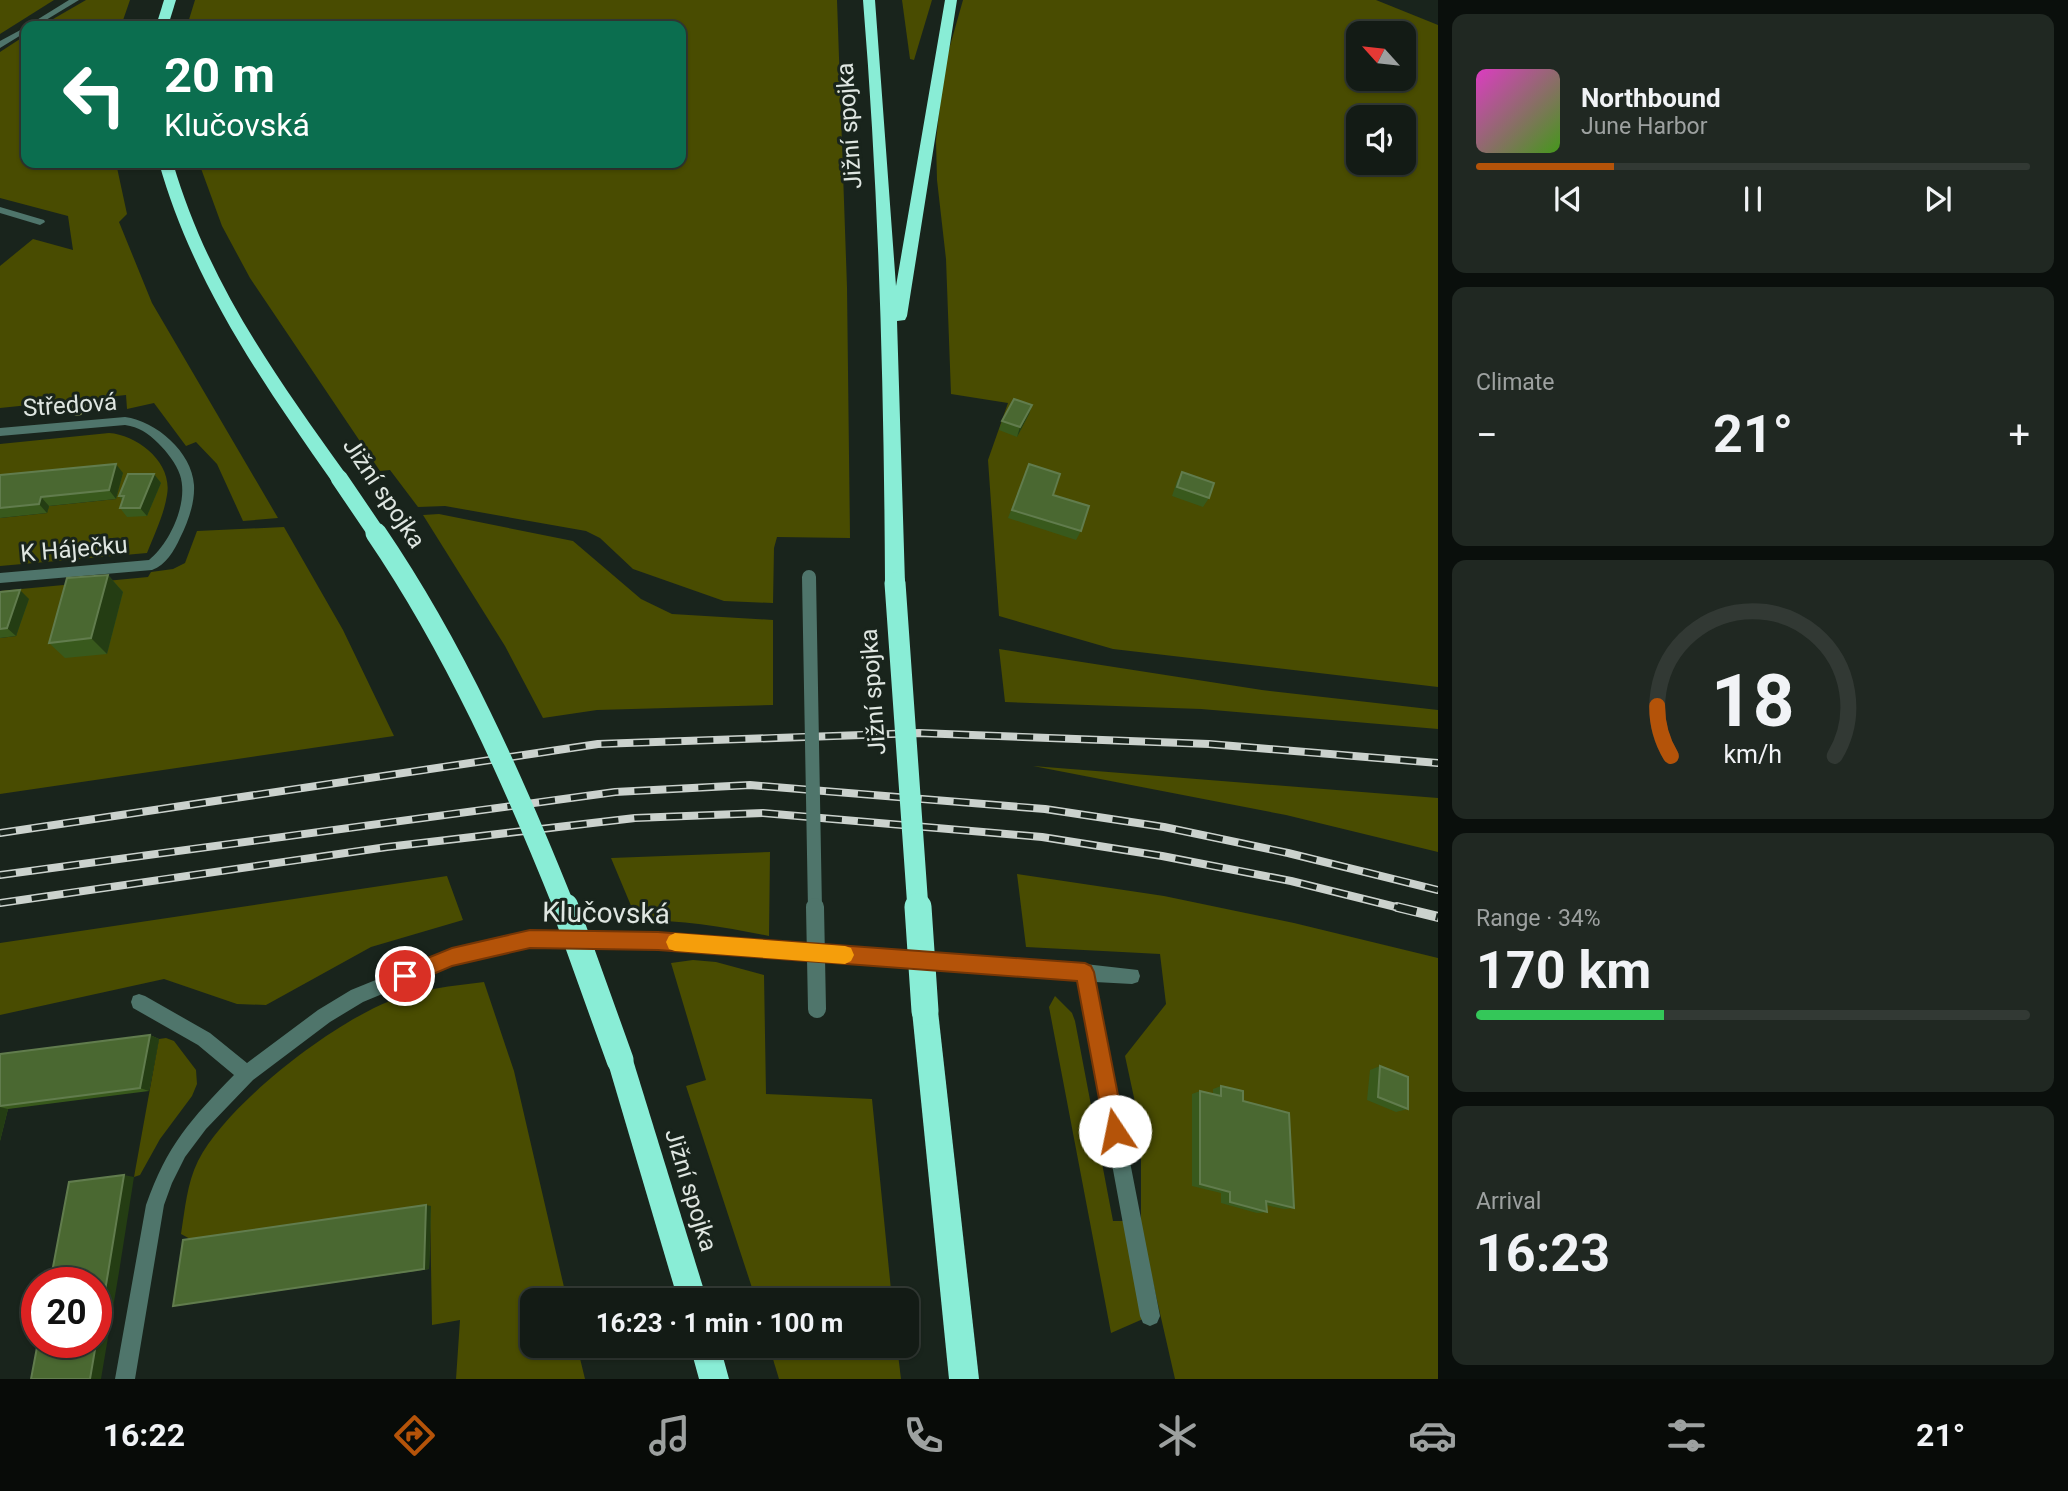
<!DOCTYPE html>
<html lang="en">
<head>
<meta charset="utf-8">
<style>
	body { margin:0; font-family:Roboto,sans-serif; background:#202822; color:#f1f3f6; height:100vh; display:flex; flex-direction:column; font-size:26px; white-space:nowrap }
	* { box-sizing:border-box; margin:0 }
	p { font-size:23px; color:#9da1a0 }
	.icon { flex:none; width:38px; height:38px; fill:none; stroke:currentColor; stroke-width:2; stroke-linecap:round; stroke-linejoin:round }
	.map { position:relative; flex:1; overflow:hidden }
	.panel { display:flex; flex-direction:column; gap:14px; padding:14px; background:#0a0f0c; width:630px }
	.panel>* { flex:none }
	.top-card { position:absolute; left:21px; top:21px; width:665px; height:147px; border-radius:14px; box-shadow:0 2px 5px #0004,0 0 0 2px #323934; background:#0b6e4f; color:#fff; overflow:hidden }
	.needle { width:46px; rotate:297deg }
	.fabs { position:absolute; left:1346px; top:21px; display:grid; gap:14px }
	.fabs a { display:grid; place-items:center; width:70px; height:70px; border-radius:14px; background:#131b15; box-shadow:0 2px 5px #0004,0 0 0 2px #323934; font-size:35px }
	.speed { position:absolute; left:21px; top:1267px; display:flex; gap:14px; font-size:35px; font-weight:700; text-align:center }
	.speed>* { display:grid; place-content:center; width:91px; height:91px; border-radius:50%; background:#131b15; box-shadow:0 2px 5px #0004,0 0 0 2px #323934; line-height:1 }
	.speed .limit { border:10px solid #d22; background:#fff; color:#111 }
	.pin { position:absolute; display:grid; place-items:center; width:60px; height:60px; color:#fff; margin:-30px; border:4px solid #fff; border-radius:50%; box-shadow:0 2px 7px #0007 }
	.me { position:absolute; width:77px; margin:-38px; rotate:349deg; stroke-linejoin:round; filter:drop-shadow(0 0 5px #0008) }
	.turn { display:flex; align-items:center; gap:24px; height:147px; padding:0 28px; font-size:32px }
	.turn .icon { width:91px; height:91px; stroke-width:2.5 }
	.turn b { display:block; font-size:49px; line-height:60px }
	.big { font-size:52px; font-weight:700; line-height:1.1 }
	.panel .tile { flex:1; display:flex; flex-direction:column; justify-content:center; gap:10px; min-width:0; padding:0 24px; border-radius:14px; background:#202822 }
	.panel .dial { align-items:center; gap:0 }
	.dial svg { height:182px; overflow:visible; fill:none; stroke:#323934; stroke-width:7; stroke-linecap:round; text-anchor:middle }
	.dial text { fill:#f1f3f6; stroke:none }
	.song { display:flex; align-items:center; gap:21px }
	.cover { width:84px; height:84px; border-radius:10px; background:linear-gradient(135deg,hsl(310 70% 55%),hsl(100 70% 35%)) }
	.played { height:7px; border-radius:4px; background:linear-gradient(90deg,#b45309 25%,#323934 25%) }
	.keys { display:flex; justify-content:space-around; direction:ltr }
	.heat { display:flex; justify-content:space-between; align-items:center; font-size:38px; direction:ltr }
	.charge { height:10px; border-radius:5px; background:linear-gradient(90deg,#34c759 34%,#323934 0) }
	.trip { position:absolute; left:520px; top:1288px; width:399px; height:70px; border-radius:14px; background:#131b15; box-shadow:0 2px 5px #0004,0 0 0 2px #323934; font-weight:700; line-height:70px; text-align:center }
	.dock { display:flex; height:112px; justify-content:space-around; align-items:center; background:#080b08; color:#9da1a0 }
	.dock .icon { width:49px; height:49px }
	.dock .selected { color:#b45309 }
	.dock b { font-size:32px; color:#f1f3f6 }
	main { display:flex; flex:1; min-height:0 }
	.map>svg:first-child { display:block }
	.green { fill:#494c01; fill-rule:evenodd }
	.lines { fill:none; stroke-linecap:round; stroke-linejoin:round }
	.lane { fill:#4f756b; fill-rule:evenodd }
	.street { fill:#4f756b; fill-rule:evenodd }
	.highway { fill:#89edd6; fill-rule:evenodd }
	.rail-far1-casing { stroke:#cbd2cd; stroke-width:8 }
	.rail-casing { stroke:#cbd2cd; stroke-width:10 }
	.rail-far1 { stroke:#19241c; stroke-width:5; stroke-dasharray:16; stroke-linecap:butt }
	.rail { stroke:#19241c; stroke-width:7; stroke-dasharray:20; stroke-linecap:butt }
	.lane-bridge-far1 { stroke:#4f756b; stroke-width:14 }
	.lane-bridge { stroke:#4f756b; stroke-width:18 }
	.highway-bridge-far2 { stroke:#89edd6; stroke-width:17 }
	.highway-bridge-far1 { stroke:#89edd6; stroke-width:21 }
	.highway-bridge { stroke:#89edd6; stroke-width:27 }
	.tree { fill:#869052 }
	.wall { fill:#38591c }
	.shaded-wall { fill:#243d13 }
	.building { fill:#4a6831; stroke:#617c4d; stroke-width:2 }
	.route { fill:#b45309; stroke:#753606; stroke-width:2 }
	.slow { fill:#f59e0b }
	.labels { text-anchor:middle; dominant-baseline:central; stroke-width:6; stroke-linejoin:round; paint-order:stroke }
	.street-label { font-size:24px; fill:#dfe6e1; stroke:#19241c }
	.near-street-label { font-size:28px; fill:#dfe6e1; stroke:#19241c }
</style>
</head>
<body>
<main>
<div class="map">
<svg width="1438" height="1379" viewBox="0 0 1438 1379">
	<rect width="100%" height="100%" fill="#19241c"/>
	<g class="green">
		<path d="M 0,0 L 54,0 L 0,34 Z"/>
		<path d="M 86,0 L 130,0 L 121,26 L 41,26 Z"/>
		<path d="M 195,0 L 837,0 L 847,287 L 850,538 L 777,537 L 774,548 L 773,603 L 724,601 L 633,569 L 600,538 L 586,531 L 445,506 L 418,507 L 390,470 L 380,471 L 250,278 L 222,226 L 199,163 L 681,163 L 681,26 L 187,26 Z"/>
		<path d="M 902,0 L 932,0 L 914,60 L 910,59 Z"/>
		<path d="M 963,0 L 1376,0 L 1438,25 L 1438,687 L 1113,649 L 999,616 L 988,460 L 1008,403 L 951,394 L 946,259 L 937,180 L 936,141 L 944,67 ZM 1358,33 L 1404,33 L 1404,79 L 1358,79 ZM 1358,117 L 1404,117 L 1404,163 L 1358,163 Z"/>
		<path d="M 26,35 L 26,163 L 116,163 L 127,214 L 119,222 L 152,303 L 278,518 L 243,521 L 217,464 L 196,442 L 186,446 L 154,403 L 127,409 L 126,395 L 0,408 L 0,266 L 33,239 L 73,250 L 68,216 L 0,198 L 0,52 Z"/>
		<path d="M 109,433 C 138,435 173,463 167,495 C 164,515 154,535 147,553 L 0,566 L 0,518 L 47,513 L 49,506 L 116,499 L 0,501 L 0,444 Z"/>
		<path d="M 439,514 L 573,541 L 641,599 L 672,614 L 773,620 L 773,705 L 597,710 L 543,718 L 505,646 L 423,515 Z"/>
		<path d="M 284,527 L 343,630 L 394,736 L 0,794 L 0,638 L 16,636 L 28,599 L 0,601 L 0,591 L 148,577 L 151,572 L 173,569 L 185,563 L 197,531 Z"/>
		<path d="M 999,649 L 1262,690 L 1438,710 L 1438,729 L 1201,709 L 1005,702 Z"/>
		<path d="M 1033,766 L 1438,798 L 1438,852 L 1286,815 Z"/>
		<path d="M 770,852 L 769,936 C 725,927 682,920 637,920 L 611,858 Z"/>
		<path d="M 1017,874 L 1164,896 L 1294,923 L 1438,958 L 1438,1379 L 1175,1379 L 1141,1230 L 1141,1130 L 1125,1056 L 1166,1004 L 1160,954 L 1026,947 Z"/>
		<path d="M 447,876 L 463,920 L 371,947 L 266,1005 L 237,1004 L 164,979 L 0,1015 L 0,943 Z"/>
		<path d="M 693,960 L 716,962 L 764,975 L 766,1094 L 872,1099 L 892,1300 L 756,1300 L 686,1086 L 706,1080 L 671,963 Z"/>
		<path d="M 484,982 L 514,1071 L 567,1300 L 532,1300 L 532,1346 L 577,1346 L 585,1379 L 456,1379 L 460,1320 L 432,1325 L 430,1206 L 192,1240 L 181,1234 C 185,1209 187,1183 198,1161 C 227,1104 331,1024 390,1001 C 420,989 452,986 484,982 Z"/>
		<path d="M 1055,996 L 1072,1013 L 1075,1021 L 1113,1221 L 1123,1221 L 1143,1319 L 1111,1333 L 1049,1007 Z"/>
		<path d="M 166,1038 L 174,1041 L 196,1070 L 197,1084 L 192,1096 L 160,1139 L 140,1175 L 134,1177 L 159,1039 Z"/>
		<path d="M 769,1346 L 897,1346 L 901,1379 L 779,1379 Z"/>
	</g>
	<g class="lines">
		<path class="lane" d="M 530,931 L 658,933 L 1085,964 L 1138,970 L 1140,976 L 1138,982 L 1132,984 L 1095,982 L 1160,1316 L 1157,1323 L 1150,1326 L 1143,1323 L 1140,1316 L 1078,980 L 658,949 L 530,947 L 452,965 L 363,1002 L 330,1022 L 253,1080 L 206,1129 L 185,1157 L 172,1183 L 164,1205 L 135,1379 L 115,1379 L 146,1205 C 167,1145 191,1119 234,1075 L 198,1045 L 133,1008 L 131,1002 L 133,996 L 139,994 L 145,996 L 210,1033 L 247,1063 L 318,1010 L 351,990 L 452,949 Z"/>
		<g class="street">
			<path d="M 69,0 L 79,0 L 36,26 L 27,26 Z"/>
			<path d="M 26,27 L 26,32 L 0,48 L 0,41 Z"/>
			<path d="M 0,207 L 44,220 L 45,222 L 40,225 L 0,213 Z"/>
			<path d="M 125,417 C 156,421 192,452 194,485 C 195,503 188,522 180,538 C 174,551 166,565 152,570 L 0,583 L 0,573 L 149,560 C 170,543 189,502 180,475 C 176,463 167,452 158,443 C 148,433 139,427 125,425 L 0,436 L 0,428 Z"/>
		</g>
		<g class="highway">
			<path d="M 164,0 L 176,0 L 168,26 L 156,26 Z"/>
			<path d="M 863,0 L 875,0 L 896,286 L 945,0 L 957,0 L 907,316 L 905,320 L 897,321 L 905,583 L 902,589 L 895,591 L 888,589 L 885,583 C 884,388 879,194 863,0 Z"/>
			<path d="M 159,163 L 173,163 C 208,282 274,374 345,473 L 348,478 L 345,483 L 333,483 C 262,382 193,283 159,163 Z"/>
			<path d="M 925,998 L 934,1002 L 938,1011 L 979,1379 L 949,1379 L 912,1011 L 916,1002 Z"/>
			<path d="M 620,1047 L 629,1051 L 633,1060 L 707,1300 L 678,1300 L 607,1060 L 611,1051 Z"/>
			<path d="M 690,1346 L 720,1346 L 729,1379 L 699,1379 Z"/>
		</g>
		<defs>
			<g id="rail-far1">
				<path d="M 0,833 L 598,744 L 919,733 L 1209,744 L 1438,763"/>
				<path d="M 0,875 L 615,792 L 750,785 L 1045,809 L 1164,827 L 1288,853 L 1438,890"/>
				<path d="M 0,903 L 387,847 L 635,818 L 763,813 L 1042,837 L 1162,856 L 1291,881 L 1404,909"/>
			</g>
			<path id="rail" d="M 1397,907 L 1438,917"/>
		</defs>
		<use href="#rail-far1" class="rail-far1-casing"/>
		<use href="#rail" class="rail-casing"/>
		<use href="#rail-far1" class="rail-far1"/>
		<use href="#rail" class="rail"/>
		<path class="lane-bridge-far1" d="M 809,577 L 815,909"/>
		<path class="lane-bridge" d="M 815,907 L 817,1009"/>
		<path class="highway-bridge-far2" d="M 339,478 L 377,534"/>
		<g class="highway-bridge-far1">
			<path d="M 376,533 C 455,649 513,779 565,909"/>
			<path d="M 895,583 L 918,909"/>
		</g>
		<g class="highway-bridge">
			<path d="M 565,907 L 620,1060"/>
			<path d="M 918,907 L 925,1011"/>
		</g>
	</g>
	<circle class="tree" cx="77" cy="407" r="9"/>
	<g class="wall">
		<path d="M 1032,405 L 1029,414 L 1017,437 L 999,430 L 1002,421 Z"/>
		<path d="M 1029,464 L 1081,531 L 1076,540 L 1008,518 Z"/>
		<path d="M 1182,472 L 1209,498 L 1203,507 L 1172,496 L 1177,481 Z"/>
		<path d="M 123,473 L 116,499 L 49,506 L 47,513 L 0,518 L 0,475 Z"/>
		<path d="M 154,474 L 161,483 L 147,516 L 127,517 L 120,508 L 122,501 L 119,496 Z"/>
		<path d="M 108,575 L 123,592 L 107,654 L 65,658 L 49,643 Z"/>
		<path d="M 0,592 L 29,599 L 16,636 L 0,638 Z"/>
		<path d="M 150,1035 L 159,1039 L 149,1091 L 8,1109 L 0,1141 L 0,1054 Z"/>
		<path d="M 1380,1066 L 1408,1109 L 1396,1112 L 1367,1100 L 1370,1070 Z"/>
		<path d="M 1221,1086 L 1243,1101 L 1294,1208 L 1284,1209 L 1266,1205 L 1267,1212 L 1257,1213 L 1221,1203 L 1221,1193 L 1192,1186 L 1192,1094 L 1200,1091 L 1213,1094 L 1213,1089 Z"/>
		<path d="M 431,1206 L 429,1269 L 173,1306 Z"/>
	</g>
	<g class="shaded-wall">
		<path d="M 1032,405 L 1029,414 L 1017,437 L 1020,427 Z"/>
		<path d="M 116,464 L 123,473 L 116,499 L 109,490 Z"/>
		<path d="M 154,474 L 161,483 L 147,516 L 140,508 Z"/>
		<path d="M 41,497 L 49,506 L 47,513 L 39,504 Z"/>
		<path d="M 108,575 L 123,592 L 107,654 L 91,638 Z"/>
		<path d="M 20,590 L 29,599 L 16,636 L 7,628 Z"/>
		<path d="M 150,1035 L 159,1039 L 149,1091 L 140,1088 Z"/>
		<path d="M 0,1107 L 8,1109 L 0,1141 Z"/>
		<path d="M 124,1175 L 134,1177 L 119,1272 L 101,1379 L 90,1379 Z"/>
		<path d="M 426,1205 L 431,1206 L 429,1269 L 424,1269 Z"/>
	</g>
	<g class="building">
		<path d="M 1014,399 L 1032,405 L 1020,427 L 1002,421 Z"/>
		<path d="M 116,464 L 109,490 L 41,497 L 39,504 L 0,508 L 0,475 Z"/>
		<path d="M 1029,464 L 1060,474 L 1053,495 L 1089,506 L 1081,531 L 1012,510 Z"/>
		<path d="M 1182,472 L 1214,483 L 1209,498 L 1177,487 Z"/>
		<path d="M 128,474 L 154,474 L 140,508 L 120,508 L 124,496 L 119,496 Z"/>
		<path d="M 108,575 L 91,638 L 49,643 L 67,578 Z"/>
		<path d="M 20,590 L 7,628 L 0,629 L 0,592 Z"/>
		<path d="M 150,1035 L 140,1088 L 0,1106 L 0,1054 Z"/>
		<path d="M 1380,1066 L 1408,1077 L 1408,1109 L 1378,1097 Z"/>
		<path d="M 1221,1086 L 1243,1091 L 1243,1101 L 1289,1113 L 1294,1208 L 1266,1201 L 1267,1212 L 1230,1202 L 1230,1192 L 1200,1184 L 1200,1091 L 1221,1096 Z"/>
		<path d="M 124,1175 L 108,1273 L 90,1379 L 31,1379 L 38,1342 L 96,1342 L 96,1283 L 50,1283 L 69,1182 Z"/>
		<path d="M 426,1205 L 424,1269 L 173,1306 L 183,1240 Z"/>
	</g>
	<path class="route" d="M 530,930 L 658,932 L 1085,963 L 1091,966 L 1094,972 L 1125,1131 L 1122,1138 L 1115,1141 L 1108,1138 L 1105,1131 L 1077,981 L 658,950 L 530,948 L 452,966 L 405,986 L 398,983 L 395,976 L 398,970 L 452,948 Z"/>
	<path class="slow" d="M 675,933 L 845,946 L 851,948 L 854,955 L 851,961 L 845,964 L 675,951 L 669,949 L 666,942 L 669,936 Z"/>
	<g class="labels">
		<g class="street-label">
			<text transform="translate(849 126) rotate(-94)">Jižní spojka</text>
			<text transform="translate(70 405) rotate(-4)">Středová</text>
			<text transform="translate(384 493) rotate(56)">Jižní spojka</text>
			<text transform="translate(74 549) rotate(-5)">K Háječku</text>
			<text transform="translate(873 692) rotate(-94)">Jižní spojka</text>
			<text transform="translate(691 1190) rotate(73)">Jižní spojka</text>
		</g>
		<g class="near-street-label">
			<text transform="translate(606 913) rotate(1)">Klučovská</text>
		</g>
	</g>
</svg>
<div class="fabs">
<a><svg class="needle" viewBox="-14 -14 28 28"><path d="M0-13l5 13h-10z" fill="#e53935"/><path d="M0 13l5-13h-10z" fill="#9da1a0"/></svg></a>
<a><svg class="icon" aria-label="sound" viewBox="0 0 24 24"><path d="M4 9h4l5-4v14l-5-4H4zM17 9q2 3 0 6"/></svg></a>
</div>
<div class="speed"><div class="limit">20</div></div>
<div class="pin" style="left:405px;top:976px;background:#d93025"><svg class="icon" aria-label="arrive" viewBox="0 0 24 24"><path d="M6 21V4h12l-3 4 3 4H6"/></svg></div>
<svg class="me" style="left:1115px;top:1131px" viewBox="-20 -20 40 40"><circle r="19" fill="#fff"/><path d="M0-13L10 11 0 6-10 11z" fill="#b45309"/></svg>
<div class="trip">16:23 · 1 min · 100 m</div>
<div class="top-card">
<div class="turn"><svg class="icon" aria-label="left" viewBox="0 0 24 24"><path d="M17 20v-9H6M10 6l-5 5 5 5"/></svg><div><b>20 m</b>Klučovská</div></div>
</div>
</div>
<section class="panel">
<div class="tile">
<div class="song"><i class="cover"></i><div><b>Northbound</b><p>June Harbor</p></div></div>
<div class="played"></div>
<div class="keys"><svg class="icon" aria-label="previous" viewBox="0 0 24 24"><path d="M18 5L8 12l10 7zM5 5v14"/></svg><svg class="icon" aria-label="pause" viewBox="0 0 24 24"><path d="M8 5v14M16 5v14"/></svg><svg class="icon" aria-label="next" viewBox="0 0 24 24"><path d="M6 5l10 7-10 7zM19 5v14"/></svg></div>
</div>
<div class="tile"><p>Climate</p>
<div class="heat"><a>−</a><b class="big">21°</b><a>+</a></div>
</div>
<div class="tile dial"><svg viewBox="0 0 100 80">
<path d="M14 69A42 42 0 1 1 86 69"/>
<path d="M14 69A42 42 0 0 1 8 47" stroke="#b45309"/>
<text x="50" y="56" font-size="32" font-weight="700">18</text>
<text x="50" y="72" font-size="11">km/h</text>
</svg></div>
<div class="tile"><p>Range · 34%</p><b class="big">170 km</b><div class="charge"></div></div>
<div class="tile"><p>Arrival</p><b class="big">16:23</b></div>
</section>
</main>
<nav class="dock">
<b>16:22</b>
<svg class="icon selected" aria-label="directions" viewBox="0 0 24 24"><path d="M12 3l9 9-9 9-9-9zM9 14v-3h6M13 9l2 2-2 2"/></svg>
<svg class="icon" aria-label="music" viewBox="0 0 24 24"><path d="M9 18V5l10-2v13"/><circle cx="6" cy="18" r="3"/><circle cx="16" cy="16" r="3"/></svg>
<svg class="icon" aria-label="phone" viewBox="0 0 24 24"><path d="M5 4h4l2 5-3 2q2 4 5 5l2-3 5 2v4C11 20 4 13 5 4z"/></svg>
<svg class="icon" aria-label="climate" viewBox="0 0 24 24"><path d="M12 3v18M4 7l16 10M4 17L20 7"/></svg>
<svg class="icon" aria-label="car" viewBox="0 0 24 24"><path d="M5 17H2v-5l4-1 3-4h7l3 4 3 1v5h-3M9 17h6M6 11h13"/><circle cx="7" cy="17" r="2"/><circle cx="17" cy="17" r="2"/></svg>
<svg class="icon" aria-label="filters" viewBox="0 0 24 24"><path d="M4 7h16M4 17h16"/><circle cx="9" cy="7" r="2"/><circle cx="15" cy="17" r="2"/></svg>
<b>21°</b>
</nav>
</body>
</html>
